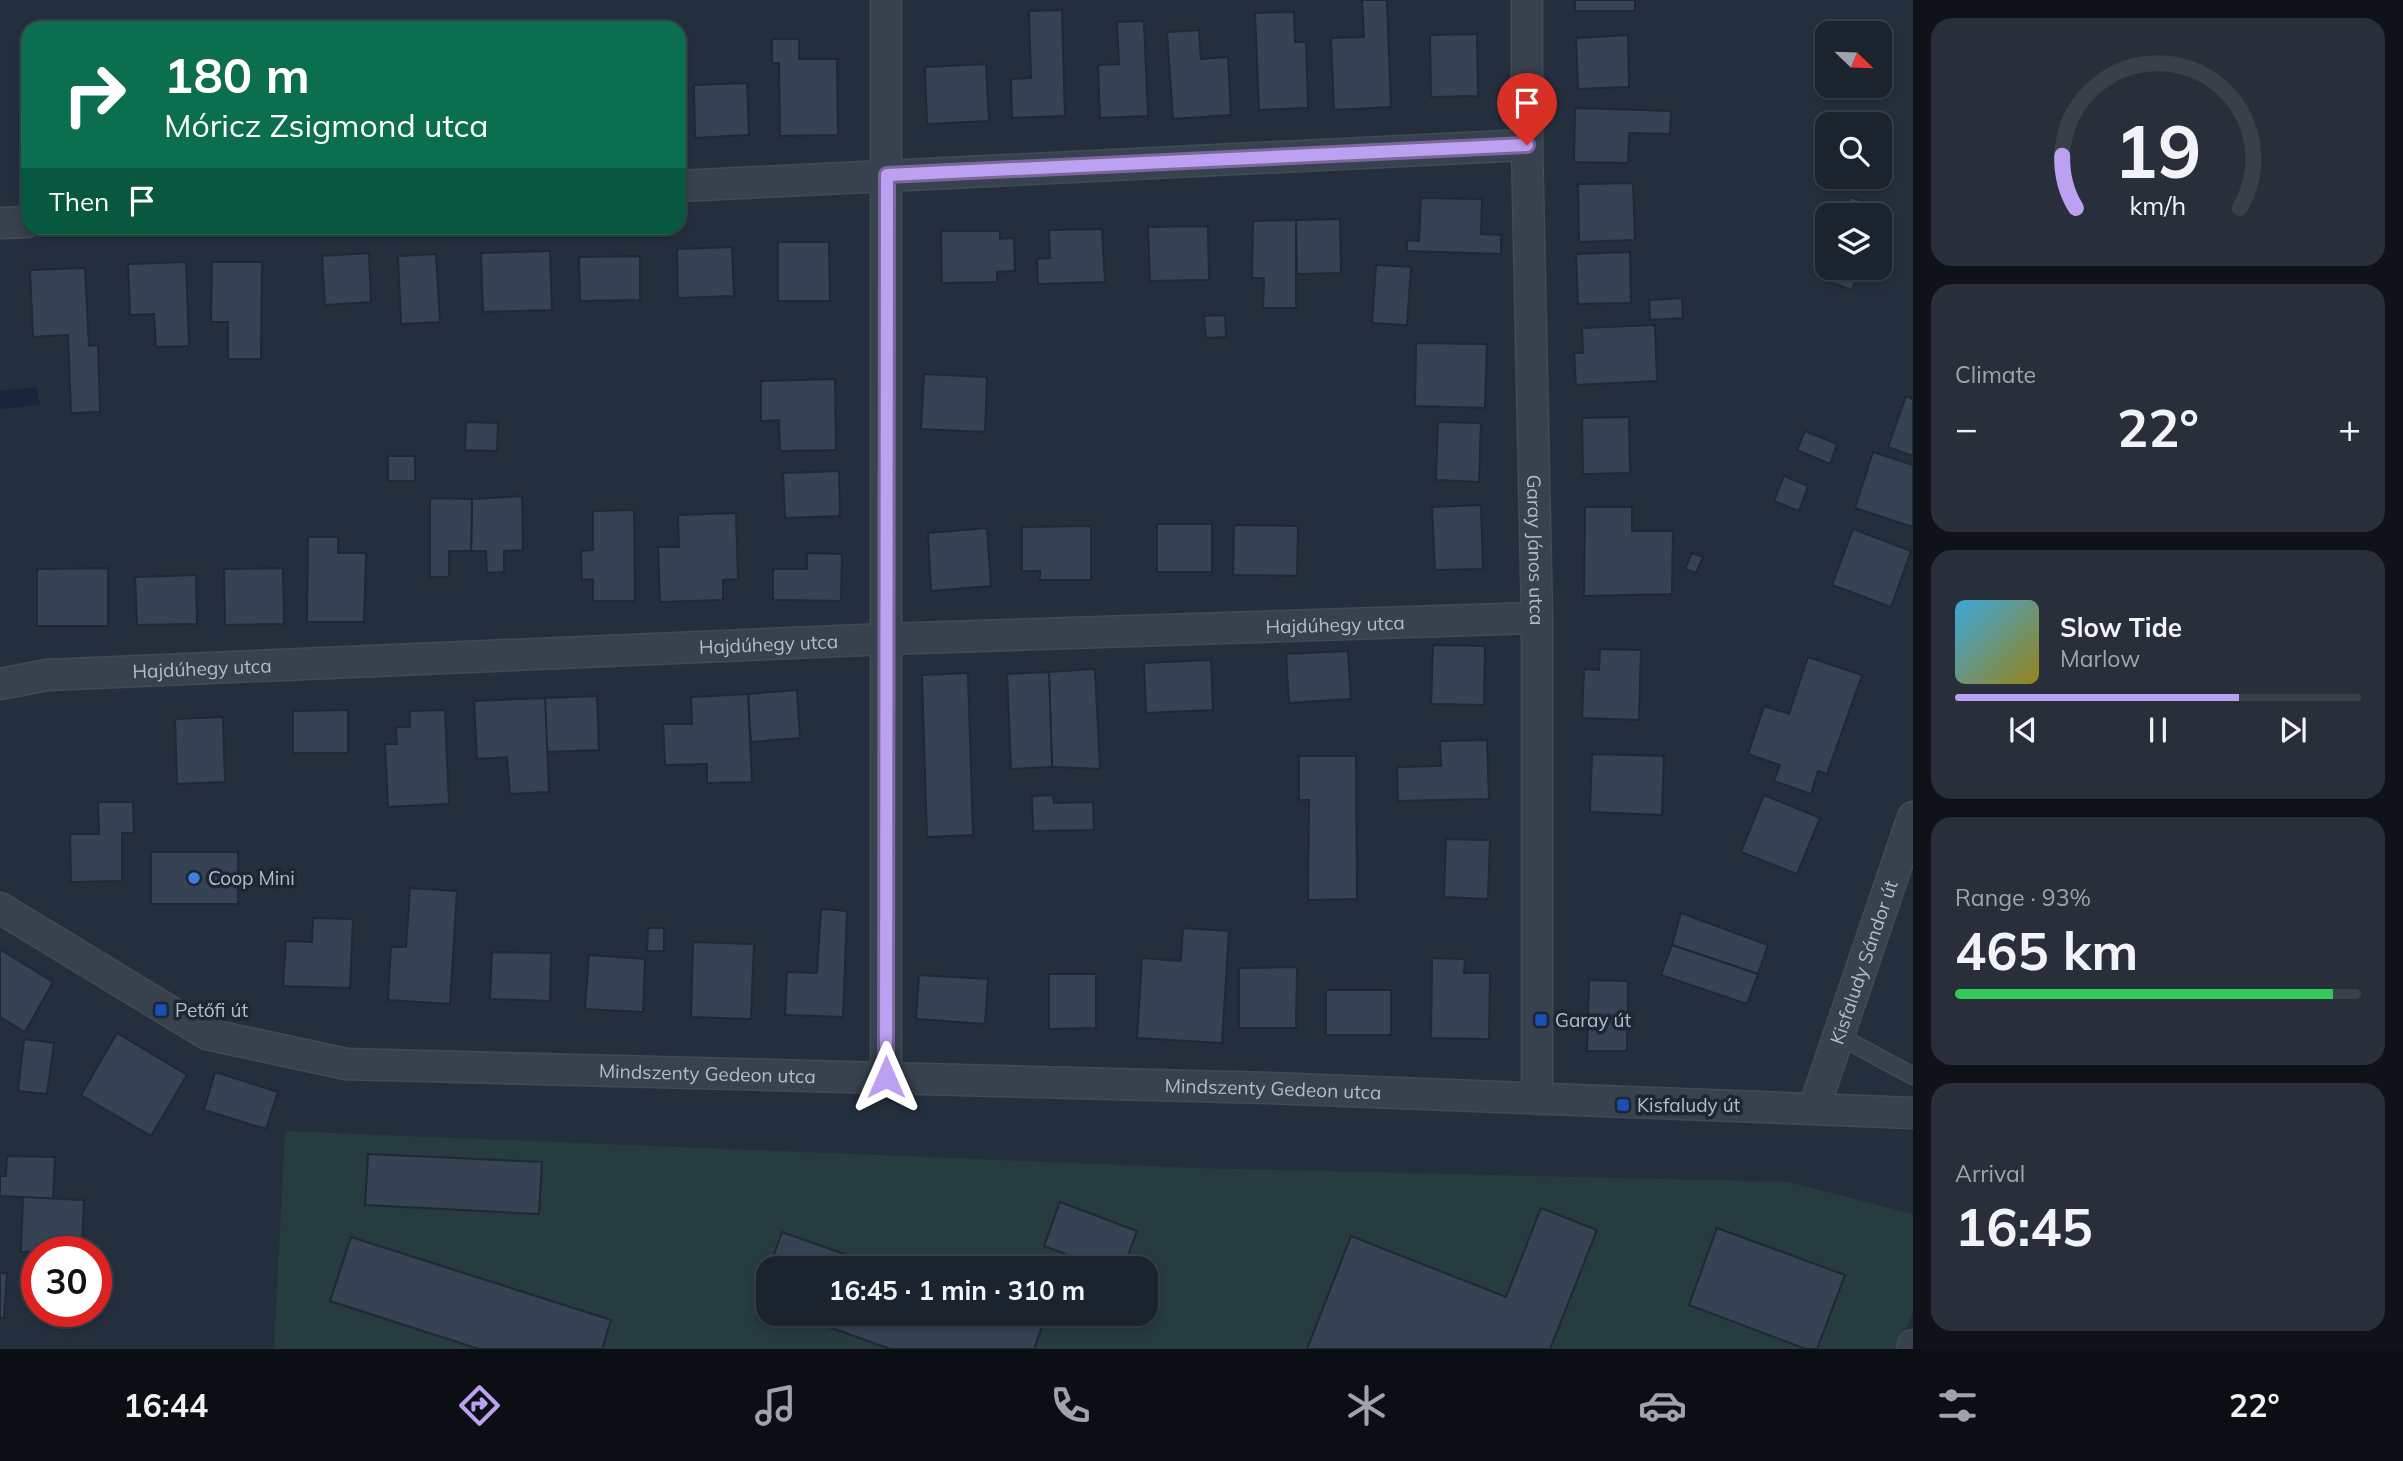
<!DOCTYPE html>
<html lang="en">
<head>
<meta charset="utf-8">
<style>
	body { margin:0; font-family:Mulish,sans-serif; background:#282f3a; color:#f1f3f6; height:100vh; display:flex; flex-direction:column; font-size:26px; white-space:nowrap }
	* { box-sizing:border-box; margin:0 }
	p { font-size:23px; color:#a0a4aa }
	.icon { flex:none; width:38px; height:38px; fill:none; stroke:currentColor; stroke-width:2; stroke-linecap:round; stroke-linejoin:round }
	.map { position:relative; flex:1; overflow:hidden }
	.panel { display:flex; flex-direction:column; gap:18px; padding:18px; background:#0f1319; width:490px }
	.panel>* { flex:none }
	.top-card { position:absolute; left:21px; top:21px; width:665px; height:214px; border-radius:21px; box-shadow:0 4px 10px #0003,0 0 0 2px #39404a; background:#0b6e4f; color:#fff; overflow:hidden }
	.needle { width:46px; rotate:113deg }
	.fabs { position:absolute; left:1815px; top:21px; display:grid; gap:14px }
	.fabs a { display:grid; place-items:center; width:77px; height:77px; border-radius:14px; background:#1b232e; box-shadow:0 4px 10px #0003,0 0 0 2px #39404a; font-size:35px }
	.speed { position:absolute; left:21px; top:1236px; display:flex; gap:14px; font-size:35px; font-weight:700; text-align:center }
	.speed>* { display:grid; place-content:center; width:91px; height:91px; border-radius:50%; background:#1b232e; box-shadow:0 4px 10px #0003,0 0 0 2px #39404a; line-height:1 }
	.speed .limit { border:10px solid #d22; background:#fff; color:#111 }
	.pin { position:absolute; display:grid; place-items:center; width:60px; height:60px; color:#fff; margin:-72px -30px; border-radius:50% 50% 50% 0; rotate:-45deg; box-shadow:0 0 7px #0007 }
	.pin .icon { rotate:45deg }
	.me { position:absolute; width:77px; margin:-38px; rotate:0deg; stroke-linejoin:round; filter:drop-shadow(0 0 5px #0008) }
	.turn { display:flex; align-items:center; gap:24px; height:147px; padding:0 28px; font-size:32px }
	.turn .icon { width:91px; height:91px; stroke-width:2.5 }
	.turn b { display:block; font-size:49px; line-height:60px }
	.then { display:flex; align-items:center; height:66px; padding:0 28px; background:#0003; gap:14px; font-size:26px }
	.big { font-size:52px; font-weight:700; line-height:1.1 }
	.panel .tile { flex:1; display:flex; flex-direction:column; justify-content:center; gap:10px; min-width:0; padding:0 24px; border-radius:21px; background:#282f3a }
	.panel .dial { align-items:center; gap:0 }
	.dial svg { height:182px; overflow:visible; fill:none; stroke:#39404a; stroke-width:7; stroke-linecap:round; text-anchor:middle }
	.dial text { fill:#f1f3f6; stroke:none }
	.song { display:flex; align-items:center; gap:21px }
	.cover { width:84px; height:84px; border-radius:10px; background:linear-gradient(135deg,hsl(200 70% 55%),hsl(50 70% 35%)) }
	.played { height:7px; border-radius:4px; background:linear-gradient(90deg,#bca0f2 70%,#39404a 70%) }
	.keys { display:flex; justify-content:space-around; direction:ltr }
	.heat { display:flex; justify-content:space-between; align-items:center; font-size:38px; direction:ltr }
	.charge { height:10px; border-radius:5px; background:linear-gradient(90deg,#34c759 93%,#39404a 0) }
	.trip { position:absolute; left:756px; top:1256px; width:402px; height:70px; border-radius:21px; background:#1b232e; box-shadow:0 4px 10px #0003,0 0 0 2px #39404a; font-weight:700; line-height:70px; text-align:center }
	.menu { display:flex; height:112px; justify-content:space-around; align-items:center; background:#0b0e12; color:#a0a4aa }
	.menu .icon { width:49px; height:49px }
	.menu .selected { color:#bca0f2 }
	.menu b { font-size:32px; color:#f1f3f6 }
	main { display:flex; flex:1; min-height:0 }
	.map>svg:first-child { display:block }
	.green { fill:#263c3f; fill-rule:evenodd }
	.water { fill:#17263c }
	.building { fill:#364354; stroke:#1f2835; stroke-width:2 }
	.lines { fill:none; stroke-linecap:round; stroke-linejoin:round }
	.lane-casing { stroke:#414a57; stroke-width:19 }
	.street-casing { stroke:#414a57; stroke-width:33 }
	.lane { stroke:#38414e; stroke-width:16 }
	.street { stroke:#38414e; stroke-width:30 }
	.route-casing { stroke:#7a689d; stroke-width:18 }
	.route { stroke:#bca0f2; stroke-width:12 }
	.shop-dot { fill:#3f7fe0; stroke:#1d2633; stroke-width:2.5 }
	.transit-dot { fill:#1a4fb4; stroke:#1d2633; stroke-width:2.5 }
	.labels { text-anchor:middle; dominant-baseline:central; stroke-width:7; stroke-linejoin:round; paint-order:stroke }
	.street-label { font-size:19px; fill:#b4bcc9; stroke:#1d2633 }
	.poi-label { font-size:19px; fill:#b4bcc9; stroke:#1d2633; text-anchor:start }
</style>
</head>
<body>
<main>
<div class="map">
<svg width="1913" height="1349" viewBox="0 0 1913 1349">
	<rect width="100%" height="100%" fill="#242f3e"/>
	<path class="green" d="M 285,1131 L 1197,1168 L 1788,1182 L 1913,1214 L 1913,1311 L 1898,1349 L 274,1349 ZM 768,1269 L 1146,1269 L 1146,1314 L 768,1314 Z"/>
	<path class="water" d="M 37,387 L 40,405 L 0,409 L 0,391 Z"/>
	<g class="building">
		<path d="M 1362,0 L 1387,0 L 1391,107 L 1334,110 L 1331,38 L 1364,37 Z"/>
		<rect x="1575" y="0" width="60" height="11"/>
		<path d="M 1062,10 L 1065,116 L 1012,118 L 1011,79 L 1031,78 L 1029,11 Z"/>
		<path d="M 1294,12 L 1295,42 L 1306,42 L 1308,108 L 1259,110 L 1255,13 Z"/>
		<path d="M 1144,21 L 1148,116 L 1100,118 L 1098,65 L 1119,64 L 1117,22 Z"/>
		<path d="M 1199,30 L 1201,59 L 1228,57 L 1231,115 L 1173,119 L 1167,32 Z"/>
		<path d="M 1477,34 L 1478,96 L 1431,97 L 1430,35 Z"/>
		<path d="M 1628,35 L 1629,87 L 1578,89 L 1576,38 Z"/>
		<path d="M 772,39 L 799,39 L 799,59 L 837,59 L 838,135 L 780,136 L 779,63 L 772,63 Z"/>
		<path d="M 986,64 L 989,121 L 927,124 L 925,67 Z"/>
		<path d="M 747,83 L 749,135 L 695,138 L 694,85 Z"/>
		<path d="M 1575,108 L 1671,111 L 1670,134 L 1629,133 L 1628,163 L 1574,162 Z"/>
		<path d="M 19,114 L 28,114 L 28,175 L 20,175 Z"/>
		<path d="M 1633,183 L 1635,240 L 1579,242 L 1578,184 Z"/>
		<path d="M 1850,197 L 1881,207 L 1878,215 L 1844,215 Z"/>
		<path d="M 1421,198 L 1482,199 L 1481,234 L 1501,235 L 1501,254 L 1407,251 L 1407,240 L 1419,241 Z"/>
		<path d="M 1340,219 L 1341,273 L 1297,274 L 1296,220 Z"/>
		<path d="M 1296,220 L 1296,308 L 1263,308 L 1264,278 L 1252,278 L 1253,221 Z"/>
		<path d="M 1208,226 L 1209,280 L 1150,281 L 1148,227 Z"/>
		<path d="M 1102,229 L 1105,282 L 1038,284 L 1037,259 L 1050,258 L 1049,230 Z"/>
		<path d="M 941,231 L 1000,231 L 1000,239 L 1014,238 L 1015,271 L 997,272 L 997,282 L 942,283 Z"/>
		<path d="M 778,242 L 829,242 L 830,301 L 778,301 Z"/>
		<path d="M 732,247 L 734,296 L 678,298 L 677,249 Z"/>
		<path d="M 550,251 L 552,310 L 483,312 L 481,253 Z"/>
		<path d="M 1630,252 L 1631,303 L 1578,304 L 1576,254 Z"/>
		<path d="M 369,253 L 371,302 L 325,305 L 322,256 Z"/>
		<path d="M 436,254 L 440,322 L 401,324 L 398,256 Z"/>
		<path d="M 640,256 L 640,300 L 580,301 L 579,257 Z"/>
		<path d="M 186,262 L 189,346 L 156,347 L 154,314 L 130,315 L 128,264 Z"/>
		<path d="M 212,262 L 262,262 L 261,359 L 228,359 L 228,322 L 211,322 Z"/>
		<path d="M 1827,263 L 1827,268 L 1860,268 L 1852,290 L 1821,279 Z"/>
		<path d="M 1376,265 L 1411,267 L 1407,325 L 1372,323 Z"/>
		<path d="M 85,268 L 89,346 L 98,345 L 100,412 L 71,413 L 68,335 L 33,337 L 30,270 Z"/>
		<path d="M 1682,298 L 1683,318 L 1650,320 L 1649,300 Z"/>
		<path d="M 1225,315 L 1226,337 L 1206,338 L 1204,316 Z"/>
		<path d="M 1655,325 L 1657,381 L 1576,385 L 1574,353 L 1583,353 L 1582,328 Z"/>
		<path d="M 1416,343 L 1487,344 L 1485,408 L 1415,406 Z"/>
		<path d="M 924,374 L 987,377 L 985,432 L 921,429 Z"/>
		<path d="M 835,379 L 836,450 L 780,451 L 779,420 L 761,421 L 761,381 Z"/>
		<path d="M 1906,396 L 1913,399 L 1913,456 L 1888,447 Z"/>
		<path d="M 1629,417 L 1630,473 L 1583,474 L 1582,418 Z"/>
		<path d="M 466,422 L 498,423 L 497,451 L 465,450 Z"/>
		<path d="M 1438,422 L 1481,423 L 1479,482 L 1436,480 Z"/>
		<path d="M 1805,431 L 1837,444 L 1830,464 L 1797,450 Z"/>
		<path d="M 1873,452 L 1913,465 L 1913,527 L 1855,508 Z"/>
		<rect x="388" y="456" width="27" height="25"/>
		<path d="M 839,471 L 840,516 L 785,518 L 783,473 Z"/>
		<path d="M 1784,476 L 1808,486 L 1799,511 L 1774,501 Z"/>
		<path d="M 522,496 L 523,550 L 504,551 L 504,572 L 487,573 L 486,551 L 471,551 L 472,499 Z"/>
		<path d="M 430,498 L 472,499 L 471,551 L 449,551 L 449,577 L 430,577 Z"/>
		<path d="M 1481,505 L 1483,569 L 1435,570 L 1432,507 Z"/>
		<path d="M 1585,507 L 1632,507 L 1632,531 L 1673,531 L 1672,594 L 1584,596 Z"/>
		<path d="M 634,510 L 635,601 L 593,601 L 593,579 L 582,580 L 581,551 L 593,550 L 593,511 Z"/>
		<path d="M 736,513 L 738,579 L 723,580 L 723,600 L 660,602 L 658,547 L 679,547 L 678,515 Z"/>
		<rect x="1157" y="524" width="55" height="48"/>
		<path d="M 1234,525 L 1298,526 L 1297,576 L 1233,575 Z"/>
		<path d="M 1091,526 L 1091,580 L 1040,580 L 1040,571 L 1022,571 L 1022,527 Z"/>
		<path d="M 987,528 L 991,586 L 931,591 L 928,533 Z"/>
		<path d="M 1853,529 L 1911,551 L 1891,607 L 1832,585 Z"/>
		<path d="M 308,537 L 338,537 L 338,553 L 366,553 L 364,622 L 307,622 Z"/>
		<path d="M 807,553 L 842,554 L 841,601 L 773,600 L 773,569 L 807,569 Z"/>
		<path d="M 1692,553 L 1703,557 L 1696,573 L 1685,569 Z"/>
		<path d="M 108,568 L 108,626 L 37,626 L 37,569 Z"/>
		<path d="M 283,568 L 284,624 L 225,625 L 224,569 Z"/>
		<path d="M 196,575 L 197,624 L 137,625 L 135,577 Z"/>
		<path d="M 1433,645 L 1485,646 L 1484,705 L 1431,704 Z"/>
		<path d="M 1600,649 L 1641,650 L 1639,720 L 1582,718 L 1584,669 L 1599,670 Z"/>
		<path d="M 1348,651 L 1351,699 L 1289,703 L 1286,654 Z"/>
		<path d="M 1808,657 L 1862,675 L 1827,774 L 1818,771 L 1811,794 L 1774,781 L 1780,765 L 1748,754 L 1764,706 L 1789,714 Z"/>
		<path d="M 1211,660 L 1213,710 L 1146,713 L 1144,663 Z"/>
		<path d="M 1095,669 L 1100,769 L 1052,767 L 1049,672 Z"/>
		<path d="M 1049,672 L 1052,767 L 1011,769 L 1007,674 Z"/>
		<path d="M 968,673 L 973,835 L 927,837 L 922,675 Z"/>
		<path d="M 797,690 L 800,738 L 751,742 L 748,694 Z"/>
		<path d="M 748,694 L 752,782 L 707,783 L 707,764 L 665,765 L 663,724 L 692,724 L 691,697 Z"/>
		<path d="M 597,696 L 599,750 L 546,752 L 545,698 Z"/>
		<path d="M 545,698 L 549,792 L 510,794 L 507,757 L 477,759 L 474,701 Z"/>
		<path d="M 348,710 L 348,753 L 293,753 L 293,711 Z"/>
		<path d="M 445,710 L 449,804 L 388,807 L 385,744 L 397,744 L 396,727 L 410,727 L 410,711 Z"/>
		<path d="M 223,717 L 225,782 L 177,784 L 175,719 Z"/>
		<path d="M 1487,740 L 1489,799 L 1398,801 L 1397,767 L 1441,766 L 1440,741 Z"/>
		<path d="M 1592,754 L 1664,756 L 1662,815 L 1590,812 Z"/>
		<path d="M 1299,756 L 1356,756 L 1357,899 L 1308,900 L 1309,800 L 1299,800 Z"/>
		<path d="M 1053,795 L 1054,803 L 1093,802 L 1094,830 L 1033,831 L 1032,796 Z"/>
		<path d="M 1764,795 L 1820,818 L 1797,874 L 1741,852 Z"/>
		<path d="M 98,802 L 133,802 L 134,833 L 122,833 L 122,881 L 71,882 L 70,834 L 99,834 Z"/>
		<path d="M 1446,839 L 1490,840 L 1488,899 L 1444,897 Z"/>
		<rect x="151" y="852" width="87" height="52"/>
		<path d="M 410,888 L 457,891 L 450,1004 L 388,1000 L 391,947 L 406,947 Z"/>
		<path d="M 821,909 L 847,911 L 843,1017 L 785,1015 L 787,972 L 817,973 Z"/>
		<path d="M 1681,913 L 1768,945 L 1758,974 L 1672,945 Z"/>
		<path d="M 313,918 L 353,919 L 350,988 L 283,986 L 286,941 L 312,942 Z"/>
		<path d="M 648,928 L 664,928 L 664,951 L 647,951 Z"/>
		<path d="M 1183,928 L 1229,931 L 1222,1043 L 1137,1038 L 1142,958 L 1181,961 Z"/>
		<path d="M 693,942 L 754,944 L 751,1019 L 691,1017 Z"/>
		<path d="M 1672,945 L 1758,974 L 1747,1004 L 1661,975 Z"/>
		<path d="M 0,949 L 53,982 L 25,1032 L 0,1017 Z"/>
		<path d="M 492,952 L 551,953 L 550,1001 L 490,999 Z"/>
		<path d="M 589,955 L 645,959 L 643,1012 L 585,1009 Z"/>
		<path d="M 1432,958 L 1465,959 L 1464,973 L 1490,973 L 1489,1039 L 1431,1038 Z"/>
		<path d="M 1297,967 L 1296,1028 L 1239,1028 L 1239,968 Z"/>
		<path d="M 1049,974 L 1096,974 L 1096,1028 L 1049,1029 Z"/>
		<path d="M 919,975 L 988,979 L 985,1024 L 916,1019 Z"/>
		<path d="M 1589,980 L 1628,981 L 1627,1051 L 1587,1051 Z"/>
		<rect x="1326" y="990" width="65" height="45"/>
		<path d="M 117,1033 L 187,1075 L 151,1136 L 81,1095 Z"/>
		<path d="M 24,1039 L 54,1043 L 47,1094 L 18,1091 Z"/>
		<path d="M 215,1072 L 278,1092 L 266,1129 L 204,1110 Z"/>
		<path d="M 368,1154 L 542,1162 L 539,1214 L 365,1205 Z"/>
		<path d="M 7,1156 L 55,1157 L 53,1199 L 0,1196 L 0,1176 L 6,1176 Z"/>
		<path d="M 23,1197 L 84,1200 L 82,1251 L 21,1252 Z"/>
		<path d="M 1060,1202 L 1137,1231 L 1123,1269 L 1106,1269 L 1044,1246 Z"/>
		<path d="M 1541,1208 L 1597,1230 L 1550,1349 L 1307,1349 L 1351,1236 L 1506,1297 Z"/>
		<path d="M 1717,1228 L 1845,1275 L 1817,1349 L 1806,1349 L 1689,1305 Z"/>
		<path d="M 782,1232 L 886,1269 L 769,1269 Z"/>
		<path d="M 351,1237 L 611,1320 L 602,1349 L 479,1349 L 330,1301 Z"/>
		<path d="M 768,1271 L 768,1305 L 757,1301 Z"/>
		<path d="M 0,1273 L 7,1273 L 4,1318 L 0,1318 Z"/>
		<path d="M 793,1314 L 1014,1314 L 1043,1324 L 1034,1349 L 890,1349 Z"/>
	</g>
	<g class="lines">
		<defs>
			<path id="lane" d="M 1839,1036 L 1913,1076"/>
			<g id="street">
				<path id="s1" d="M 1527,0 L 1527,145 L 1537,618 L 1537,1099"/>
				<path d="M 679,186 L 1527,145"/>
				<path d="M 0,223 L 28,222"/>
				<path id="s2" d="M 0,684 L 47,675 L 886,639 L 1537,618"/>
				<path id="s3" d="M 0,908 L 207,1034 L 346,1064 L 1269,1088 L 1913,1113"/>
				<path d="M 886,1077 L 886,0"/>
				<path id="s4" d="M 1814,1108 L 1913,817"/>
				<path d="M 1912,1349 L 1913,1345"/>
			</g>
		</defs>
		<use href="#lane" class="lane-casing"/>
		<use href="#street" class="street-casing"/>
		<use href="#lane" class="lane"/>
		<use href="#street" class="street"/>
	</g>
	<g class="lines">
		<defs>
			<path id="route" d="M 886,1077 L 887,175 L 1527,145"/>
		</defs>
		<use href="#route" class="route-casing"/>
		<use href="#route" class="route"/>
	</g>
	<circle class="shop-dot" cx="194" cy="878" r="7"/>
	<g class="transit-dot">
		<rect x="154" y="1003" width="14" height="14" rx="3.5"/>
		<rect x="1534" y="1013" width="14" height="14" rx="3.5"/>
		<rect x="1616" y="1098" width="14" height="14" rx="3.5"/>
	</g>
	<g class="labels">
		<g class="street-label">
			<text stroke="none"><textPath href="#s1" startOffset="550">Garay János utca</textPath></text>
			<text stroke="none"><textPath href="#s2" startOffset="1337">Hajdúhegy utca</textPath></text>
			<text stroke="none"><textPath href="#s2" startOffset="770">Hajdúhegy utca</textPath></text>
			<text stroke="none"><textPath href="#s2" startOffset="203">Hajdúhegy utca</textPath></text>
			<text stroke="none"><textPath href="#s4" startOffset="154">Kisfaludy Sándor út</textPath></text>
			<text stroke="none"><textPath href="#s3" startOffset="746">Mindszenty Gedeon utca</textPath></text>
			<text stroke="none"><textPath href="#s3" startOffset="1312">Mindszenty Gedeon utca</textPath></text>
		</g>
		<g class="poi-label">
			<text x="208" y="878">Coop Mini</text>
			<text x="175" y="1010">Petőfi út</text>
			<text x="1555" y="1020">Garay út</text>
			<text x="1637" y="1105">Kisfaludy út</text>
		</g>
	</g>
</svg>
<div class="fabs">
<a><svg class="needle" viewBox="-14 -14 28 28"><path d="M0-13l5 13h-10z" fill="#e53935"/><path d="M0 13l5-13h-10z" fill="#a0a4aa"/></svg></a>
<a><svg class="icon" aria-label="search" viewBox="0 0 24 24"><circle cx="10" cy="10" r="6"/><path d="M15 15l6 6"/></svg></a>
<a><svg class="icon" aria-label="layers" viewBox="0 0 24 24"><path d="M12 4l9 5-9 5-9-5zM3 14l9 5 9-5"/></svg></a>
</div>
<div class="speed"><div class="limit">30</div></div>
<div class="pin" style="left:1527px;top:145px;background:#d93025"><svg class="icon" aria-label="arrive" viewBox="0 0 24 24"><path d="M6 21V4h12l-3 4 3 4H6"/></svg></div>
<svg class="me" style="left:886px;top:1077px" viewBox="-20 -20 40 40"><path d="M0-17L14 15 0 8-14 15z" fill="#bca0f2" stroke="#fff" stroke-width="4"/></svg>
<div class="trip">16:45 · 1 min · 310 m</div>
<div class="top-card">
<div class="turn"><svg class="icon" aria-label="right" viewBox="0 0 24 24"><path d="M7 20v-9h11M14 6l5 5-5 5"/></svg><div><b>180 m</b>Móricz Zsigmond utca</div></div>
<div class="then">Then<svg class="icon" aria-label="arrive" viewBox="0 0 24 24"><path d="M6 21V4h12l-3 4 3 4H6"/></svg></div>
</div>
</div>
<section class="panel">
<div class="tile dial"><svg viewBox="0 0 100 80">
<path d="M14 69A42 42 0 1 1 86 69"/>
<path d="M14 69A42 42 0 0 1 8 46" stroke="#bca0f2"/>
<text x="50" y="56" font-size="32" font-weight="700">19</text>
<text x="50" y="72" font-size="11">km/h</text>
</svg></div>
<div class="tile"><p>Climate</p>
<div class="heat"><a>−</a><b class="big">22°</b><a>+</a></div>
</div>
<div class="tile">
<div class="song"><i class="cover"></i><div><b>Slow Tide</b><p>Marlow</p></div></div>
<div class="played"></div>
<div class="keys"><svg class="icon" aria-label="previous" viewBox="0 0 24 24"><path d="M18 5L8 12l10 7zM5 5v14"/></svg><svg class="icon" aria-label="pause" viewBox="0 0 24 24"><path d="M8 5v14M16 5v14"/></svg><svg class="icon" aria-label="next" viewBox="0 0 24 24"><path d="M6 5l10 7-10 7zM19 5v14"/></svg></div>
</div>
<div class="tile"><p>Range · 93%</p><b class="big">465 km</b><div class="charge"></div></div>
<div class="tile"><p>Arrival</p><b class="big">16:45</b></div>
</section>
</main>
<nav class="menu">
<b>16:44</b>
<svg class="icon selected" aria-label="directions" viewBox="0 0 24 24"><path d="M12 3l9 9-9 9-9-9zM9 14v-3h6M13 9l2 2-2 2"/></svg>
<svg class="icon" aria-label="music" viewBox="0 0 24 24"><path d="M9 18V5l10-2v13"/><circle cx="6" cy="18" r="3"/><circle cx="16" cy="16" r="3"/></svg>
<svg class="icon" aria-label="phone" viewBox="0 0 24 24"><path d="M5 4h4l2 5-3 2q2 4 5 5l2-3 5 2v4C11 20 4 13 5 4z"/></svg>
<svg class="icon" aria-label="climate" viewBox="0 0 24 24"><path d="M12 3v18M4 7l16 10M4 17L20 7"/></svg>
<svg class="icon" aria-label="car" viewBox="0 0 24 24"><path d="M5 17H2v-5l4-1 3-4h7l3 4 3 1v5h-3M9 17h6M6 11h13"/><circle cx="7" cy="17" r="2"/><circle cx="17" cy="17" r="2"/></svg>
<svg class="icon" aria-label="filters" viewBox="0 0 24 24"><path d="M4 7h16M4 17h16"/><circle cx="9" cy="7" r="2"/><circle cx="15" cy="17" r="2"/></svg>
<b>22°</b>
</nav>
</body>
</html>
